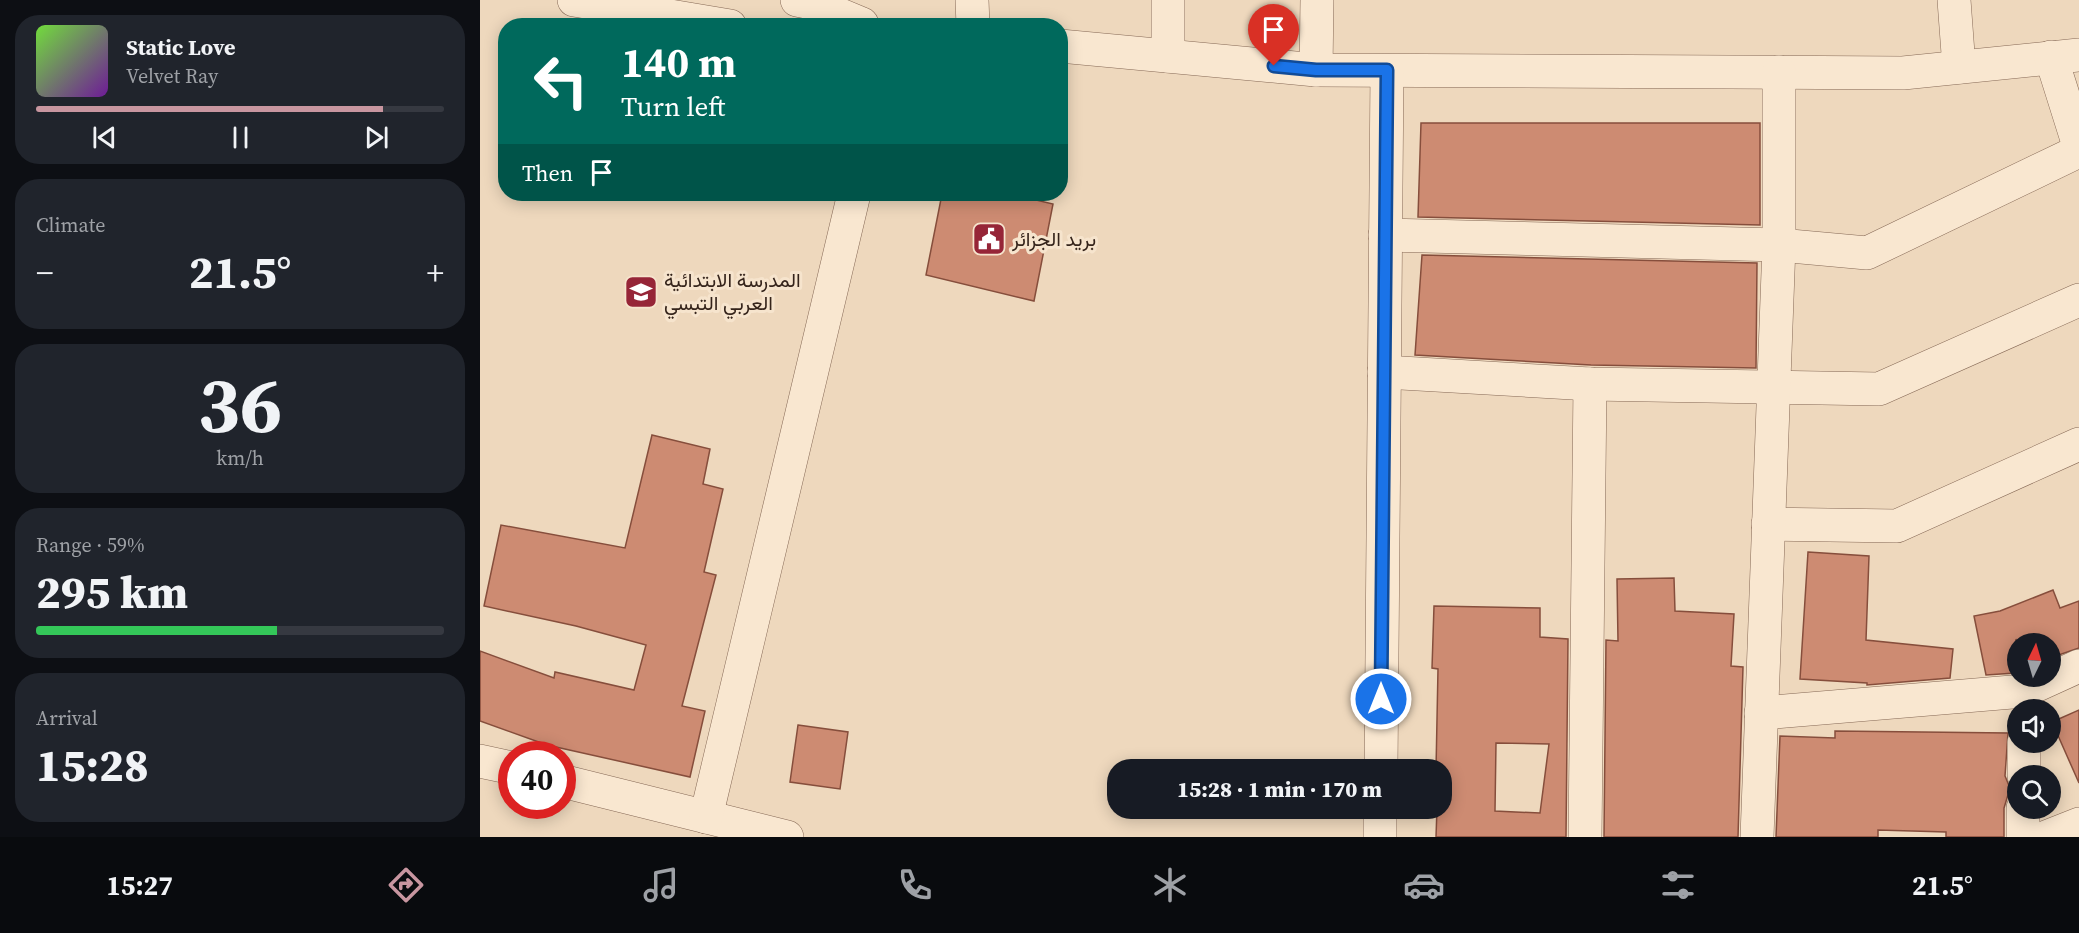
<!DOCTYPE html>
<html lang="en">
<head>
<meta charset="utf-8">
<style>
	body { margin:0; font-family:"Source Serif 4",Vazirmatn,serif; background:#20242c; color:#f1f3f6; height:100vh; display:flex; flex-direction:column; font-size:22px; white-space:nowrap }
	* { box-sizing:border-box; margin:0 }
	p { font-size:20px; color:#9ea1a6 }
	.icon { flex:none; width:33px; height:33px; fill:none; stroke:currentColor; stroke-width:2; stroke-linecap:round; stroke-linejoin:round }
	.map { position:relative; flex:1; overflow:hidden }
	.drawer { display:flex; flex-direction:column; gap:15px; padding:15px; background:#0d0f14; width:480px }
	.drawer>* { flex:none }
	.top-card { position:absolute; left:18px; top:18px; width:570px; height:183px; border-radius:24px; box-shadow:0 3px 15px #0003; background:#00695c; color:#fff; overflow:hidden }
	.needle { width:39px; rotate:5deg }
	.fabs { position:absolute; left:1527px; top:633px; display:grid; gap:12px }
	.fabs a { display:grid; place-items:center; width:54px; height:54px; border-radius:50%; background:#171b24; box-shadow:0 3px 15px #0003; font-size:30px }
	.speed { position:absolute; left:18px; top:741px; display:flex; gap:12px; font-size:30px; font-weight:700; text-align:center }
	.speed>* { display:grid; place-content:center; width:78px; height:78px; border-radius:50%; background:#171b24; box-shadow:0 3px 15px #0003; line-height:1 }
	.speed .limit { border:9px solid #d22; background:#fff; color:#111 }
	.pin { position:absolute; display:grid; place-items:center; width:51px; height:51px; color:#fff; margin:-62px -26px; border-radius:50% 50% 50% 0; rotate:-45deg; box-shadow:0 0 6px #0007 }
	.pin .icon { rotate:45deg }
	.me { position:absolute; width:66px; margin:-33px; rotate:0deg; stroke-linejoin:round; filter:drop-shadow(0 0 4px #0008) }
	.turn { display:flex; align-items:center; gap:21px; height:126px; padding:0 24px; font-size:27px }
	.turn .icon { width:78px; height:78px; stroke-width:2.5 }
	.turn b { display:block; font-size:42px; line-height:51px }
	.then { display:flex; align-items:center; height:57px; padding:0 24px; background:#0003; gap:12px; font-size:22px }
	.big { font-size:45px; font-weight:800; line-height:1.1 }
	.drawer .widget { flex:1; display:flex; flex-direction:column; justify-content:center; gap:9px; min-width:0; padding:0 21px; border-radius:24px; background:#20242c }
	.drawer .dial { align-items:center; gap:0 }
	.dial b { font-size:78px; line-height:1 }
	.song { display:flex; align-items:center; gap:18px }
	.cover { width:72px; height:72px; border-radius:9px; background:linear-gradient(135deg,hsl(100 70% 55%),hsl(280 70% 35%)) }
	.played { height:6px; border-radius:3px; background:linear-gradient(90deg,#c896a0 85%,#363941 85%) }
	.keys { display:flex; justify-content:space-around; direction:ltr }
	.heat { display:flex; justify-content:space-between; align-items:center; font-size:33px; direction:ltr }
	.charge { height:9px; border-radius:4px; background:linear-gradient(90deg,#34c759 59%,#363941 0) }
	.trip { position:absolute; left:627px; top:759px; width:345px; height:60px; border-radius:24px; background:#171b24; box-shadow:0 3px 15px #0003; font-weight:800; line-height:60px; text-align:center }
	.dock { display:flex; height:96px; justify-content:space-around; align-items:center; background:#090b0e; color:#9ea1a6 }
	.dock .icon { width:42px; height:42px }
	.dock .active { color:#c896a0 }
	.dock b { font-size:27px; color:#f1f3f6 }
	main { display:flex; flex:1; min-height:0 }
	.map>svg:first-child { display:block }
	.building { fill:#cd8b72; stroke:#864e3c; stroke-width:1.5; fill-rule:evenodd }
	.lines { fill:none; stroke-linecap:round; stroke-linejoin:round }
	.minor-casing { stroke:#866956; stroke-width:34 }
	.minor { stroke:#f9e7d0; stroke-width:33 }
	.route-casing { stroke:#114b97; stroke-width:15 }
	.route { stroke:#1a73e8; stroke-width:10 }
	.labels { text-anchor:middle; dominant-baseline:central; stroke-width:6; stroke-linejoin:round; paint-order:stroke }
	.poi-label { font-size:20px; fill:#35241b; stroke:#f6e4cd; text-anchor:start }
</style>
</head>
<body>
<main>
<section class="drawer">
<div class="widget">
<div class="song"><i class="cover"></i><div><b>Static Love</b><p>Velvet Ray</p></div></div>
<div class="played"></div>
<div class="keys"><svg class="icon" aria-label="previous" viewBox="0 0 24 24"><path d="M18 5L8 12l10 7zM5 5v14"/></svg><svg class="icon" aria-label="pause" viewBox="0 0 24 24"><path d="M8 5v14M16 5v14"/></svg><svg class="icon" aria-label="next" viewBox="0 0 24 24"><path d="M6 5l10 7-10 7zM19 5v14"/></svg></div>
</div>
<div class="widget"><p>Climate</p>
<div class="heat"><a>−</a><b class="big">21.5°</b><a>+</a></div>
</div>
<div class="widget dial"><b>36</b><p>km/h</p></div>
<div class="widget"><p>Range · 59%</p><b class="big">295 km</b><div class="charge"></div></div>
<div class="widget"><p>Arrival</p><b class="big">15:28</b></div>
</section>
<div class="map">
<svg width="1599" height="837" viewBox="0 0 1599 837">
	<rect width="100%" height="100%" fill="#eed8bd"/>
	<g class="building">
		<path d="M 941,123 L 1280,123 L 1280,225 L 938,217 Z"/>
		<path d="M 462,194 L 531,194 L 573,204 L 554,301 L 446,275 Z"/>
		<path d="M 942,255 L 1277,263 L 1276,368 L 1111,365 L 935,355 Z"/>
		<path d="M 172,435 L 230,449 L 223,484 L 243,489 L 224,572 L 236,575 L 202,706 L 225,711 L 210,777 L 67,745 L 0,721 L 0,651 L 74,678 L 75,672 L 154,690 L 166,645 L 96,626 L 4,606 L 21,525 L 145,548 Z"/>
		<path d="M 1328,552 L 1389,556 L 1386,640 L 1473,649 L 1470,678 L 1387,685 L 1387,683 L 1320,679 Z"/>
		<path d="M 1194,578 L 1195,611 L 1254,614 L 1251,666 L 1263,667 L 1258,837 L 1124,837 L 1126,640 L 1138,641 L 1137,579 Z"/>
		<path d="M 1573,590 L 1580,608 L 1599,601 L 1599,648 L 1570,658 L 1570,644 L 1538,644 L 1536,639 L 1535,673 L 1506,675 L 1494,616 L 1520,611 Z"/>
		<path d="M 954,606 L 1060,608 L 1060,637 L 1088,639 L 1086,837 L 956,837 L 957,808 L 962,808 L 962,770 L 956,770 L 958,669 L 952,668 ZM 1016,743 L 1069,744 L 1060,813 L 1015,811 Z"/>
		<path d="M 1599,710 L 1599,783 L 1572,722 Z"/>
		<path d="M 318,725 L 368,732 L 360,789 L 310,782 Z"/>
		<path d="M 1355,731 L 1528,733 L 1525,776 L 1530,788 L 1524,808 L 1524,837 L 1466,837 L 1466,832 L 1398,830 L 1398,837 L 1296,837 L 1300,736 L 1355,738 Z"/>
	</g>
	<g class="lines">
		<defs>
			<g id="minor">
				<path d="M 94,0 L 250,26"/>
				<path d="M 317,0 L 332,3 L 382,24 L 376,26"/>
				<path d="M 492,0 L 493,26"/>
				<path d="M 688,0 L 688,56"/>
				<path d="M 1474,0 L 1479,67"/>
				<path d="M 580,46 L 836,70 L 1423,73 L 1599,55"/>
				<path d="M 1571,57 L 1599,146"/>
				<path d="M 836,70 L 837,0"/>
				<path d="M 905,235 L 1299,245 L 1387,253 L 1599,151"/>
				<path d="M 904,372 L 1110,384 L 1399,389 L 1599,300"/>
				<path d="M 1288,524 L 1417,526 L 1599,444"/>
				<path d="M 1281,713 L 1544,691 L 1599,666"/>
				<path d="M 0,761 L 32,768"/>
				<path d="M 901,770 L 907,71"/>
				<path d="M 1544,776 L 1544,742"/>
				<path d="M 82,781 L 307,837"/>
				<path d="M 226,817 L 374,194"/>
				<path d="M 900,837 L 900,808"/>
				<path d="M 1105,837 L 1110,384"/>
				<path d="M 1277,837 L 1299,245 L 1299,72"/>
				<path d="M 1543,837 L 1543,808"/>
				<path d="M 1566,837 L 1599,824"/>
			</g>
		</defs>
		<use href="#minor" class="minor-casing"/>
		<use href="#minor" class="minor"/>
	</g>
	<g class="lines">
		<defs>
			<path id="route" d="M 794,66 L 836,70 L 907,70 L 901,699"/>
		</defs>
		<use href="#route" class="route-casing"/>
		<use href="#route" class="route"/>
	</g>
	<defs>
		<symbol id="civic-square" viewBox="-11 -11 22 22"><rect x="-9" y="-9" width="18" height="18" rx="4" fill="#962537" stroke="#f6e4cd"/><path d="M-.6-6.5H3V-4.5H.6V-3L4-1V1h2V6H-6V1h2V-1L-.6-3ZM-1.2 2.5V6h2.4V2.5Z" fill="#fff"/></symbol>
		<symbol id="school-square" viewBox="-11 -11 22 22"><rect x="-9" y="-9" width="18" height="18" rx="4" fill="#962537" stroke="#f6e4cd"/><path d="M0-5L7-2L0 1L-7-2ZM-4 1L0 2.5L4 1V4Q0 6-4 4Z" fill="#fff"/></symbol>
	</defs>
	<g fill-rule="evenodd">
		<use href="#civic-square" x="490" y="220" width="38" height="38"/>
		<use href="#school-square" x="142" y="273" width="38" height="38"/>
	</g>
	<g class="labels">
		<g class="poi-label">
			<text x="532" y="239">بريد الجزائر</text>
			<text x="184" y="280">المدرسة الابتدائية<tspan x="184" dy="23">العربي التبسي</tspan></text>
		</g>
	</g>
</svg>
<div class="fabs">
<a><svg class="needle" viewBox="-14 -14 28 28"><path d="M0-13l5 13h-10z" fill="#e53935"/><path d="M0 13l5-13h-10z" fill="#9ea1a6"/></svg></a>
<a><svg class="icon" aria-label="sound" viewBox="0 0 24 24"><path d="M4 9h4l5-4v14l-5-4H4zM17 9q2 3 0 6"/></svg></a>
<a><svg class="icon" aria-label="search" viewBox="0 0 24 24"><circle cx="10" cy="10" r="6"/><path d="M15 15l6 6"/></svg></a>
</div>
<div class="speed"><div class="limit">40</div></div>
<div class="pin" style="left:794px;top:66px;background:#d93025"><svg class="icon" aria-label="arrive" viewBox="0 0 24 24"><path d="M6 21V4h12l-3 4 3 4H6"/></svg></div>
<svg class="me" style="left:901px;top:699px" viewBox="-20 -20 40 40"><circle r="17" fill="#1a73e8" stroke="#fff" stroke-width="3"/><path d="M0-11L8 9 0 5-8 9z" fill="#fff"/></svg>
<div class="trip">15:28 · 1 min · 170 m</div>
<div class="top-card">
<div class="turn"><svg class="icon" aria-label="left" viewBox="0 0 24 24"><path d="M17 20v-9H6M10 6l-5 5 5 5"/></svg><div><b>140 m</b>Turn left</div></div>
<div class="then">Then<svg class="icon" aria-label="arrive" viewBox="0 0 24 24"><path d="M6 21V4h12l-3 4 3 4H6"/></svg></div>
</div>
</div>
</main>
<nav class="dock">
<b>15:27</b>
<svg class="icon active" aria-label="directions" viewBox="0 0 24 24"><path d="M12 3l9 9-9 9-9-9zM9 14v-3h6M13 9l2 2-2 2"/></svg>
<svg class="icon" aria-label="music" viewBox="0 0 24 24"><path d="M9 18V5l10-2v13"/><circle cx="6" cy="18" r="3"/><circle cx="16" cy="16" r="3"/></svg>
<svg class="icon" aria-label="phone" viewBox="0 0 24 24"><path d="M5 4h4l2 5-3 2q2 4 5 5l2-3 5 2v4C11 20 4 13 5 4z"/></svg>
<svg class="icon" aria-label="climate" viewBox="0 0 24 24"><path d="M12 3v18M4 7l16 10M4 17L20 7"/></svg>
<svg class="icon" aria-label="car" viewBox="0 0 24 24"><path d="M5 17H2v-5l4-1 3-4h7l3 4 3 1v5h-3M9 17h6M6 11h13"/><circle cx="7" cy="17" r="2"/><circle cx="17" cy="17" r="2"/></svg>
<svg class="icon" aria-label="filters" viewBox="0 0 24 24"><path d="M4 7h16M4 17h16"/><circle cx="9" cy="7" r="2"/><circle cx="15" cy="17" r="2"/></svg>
<b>21.5°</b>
</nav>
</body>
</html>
